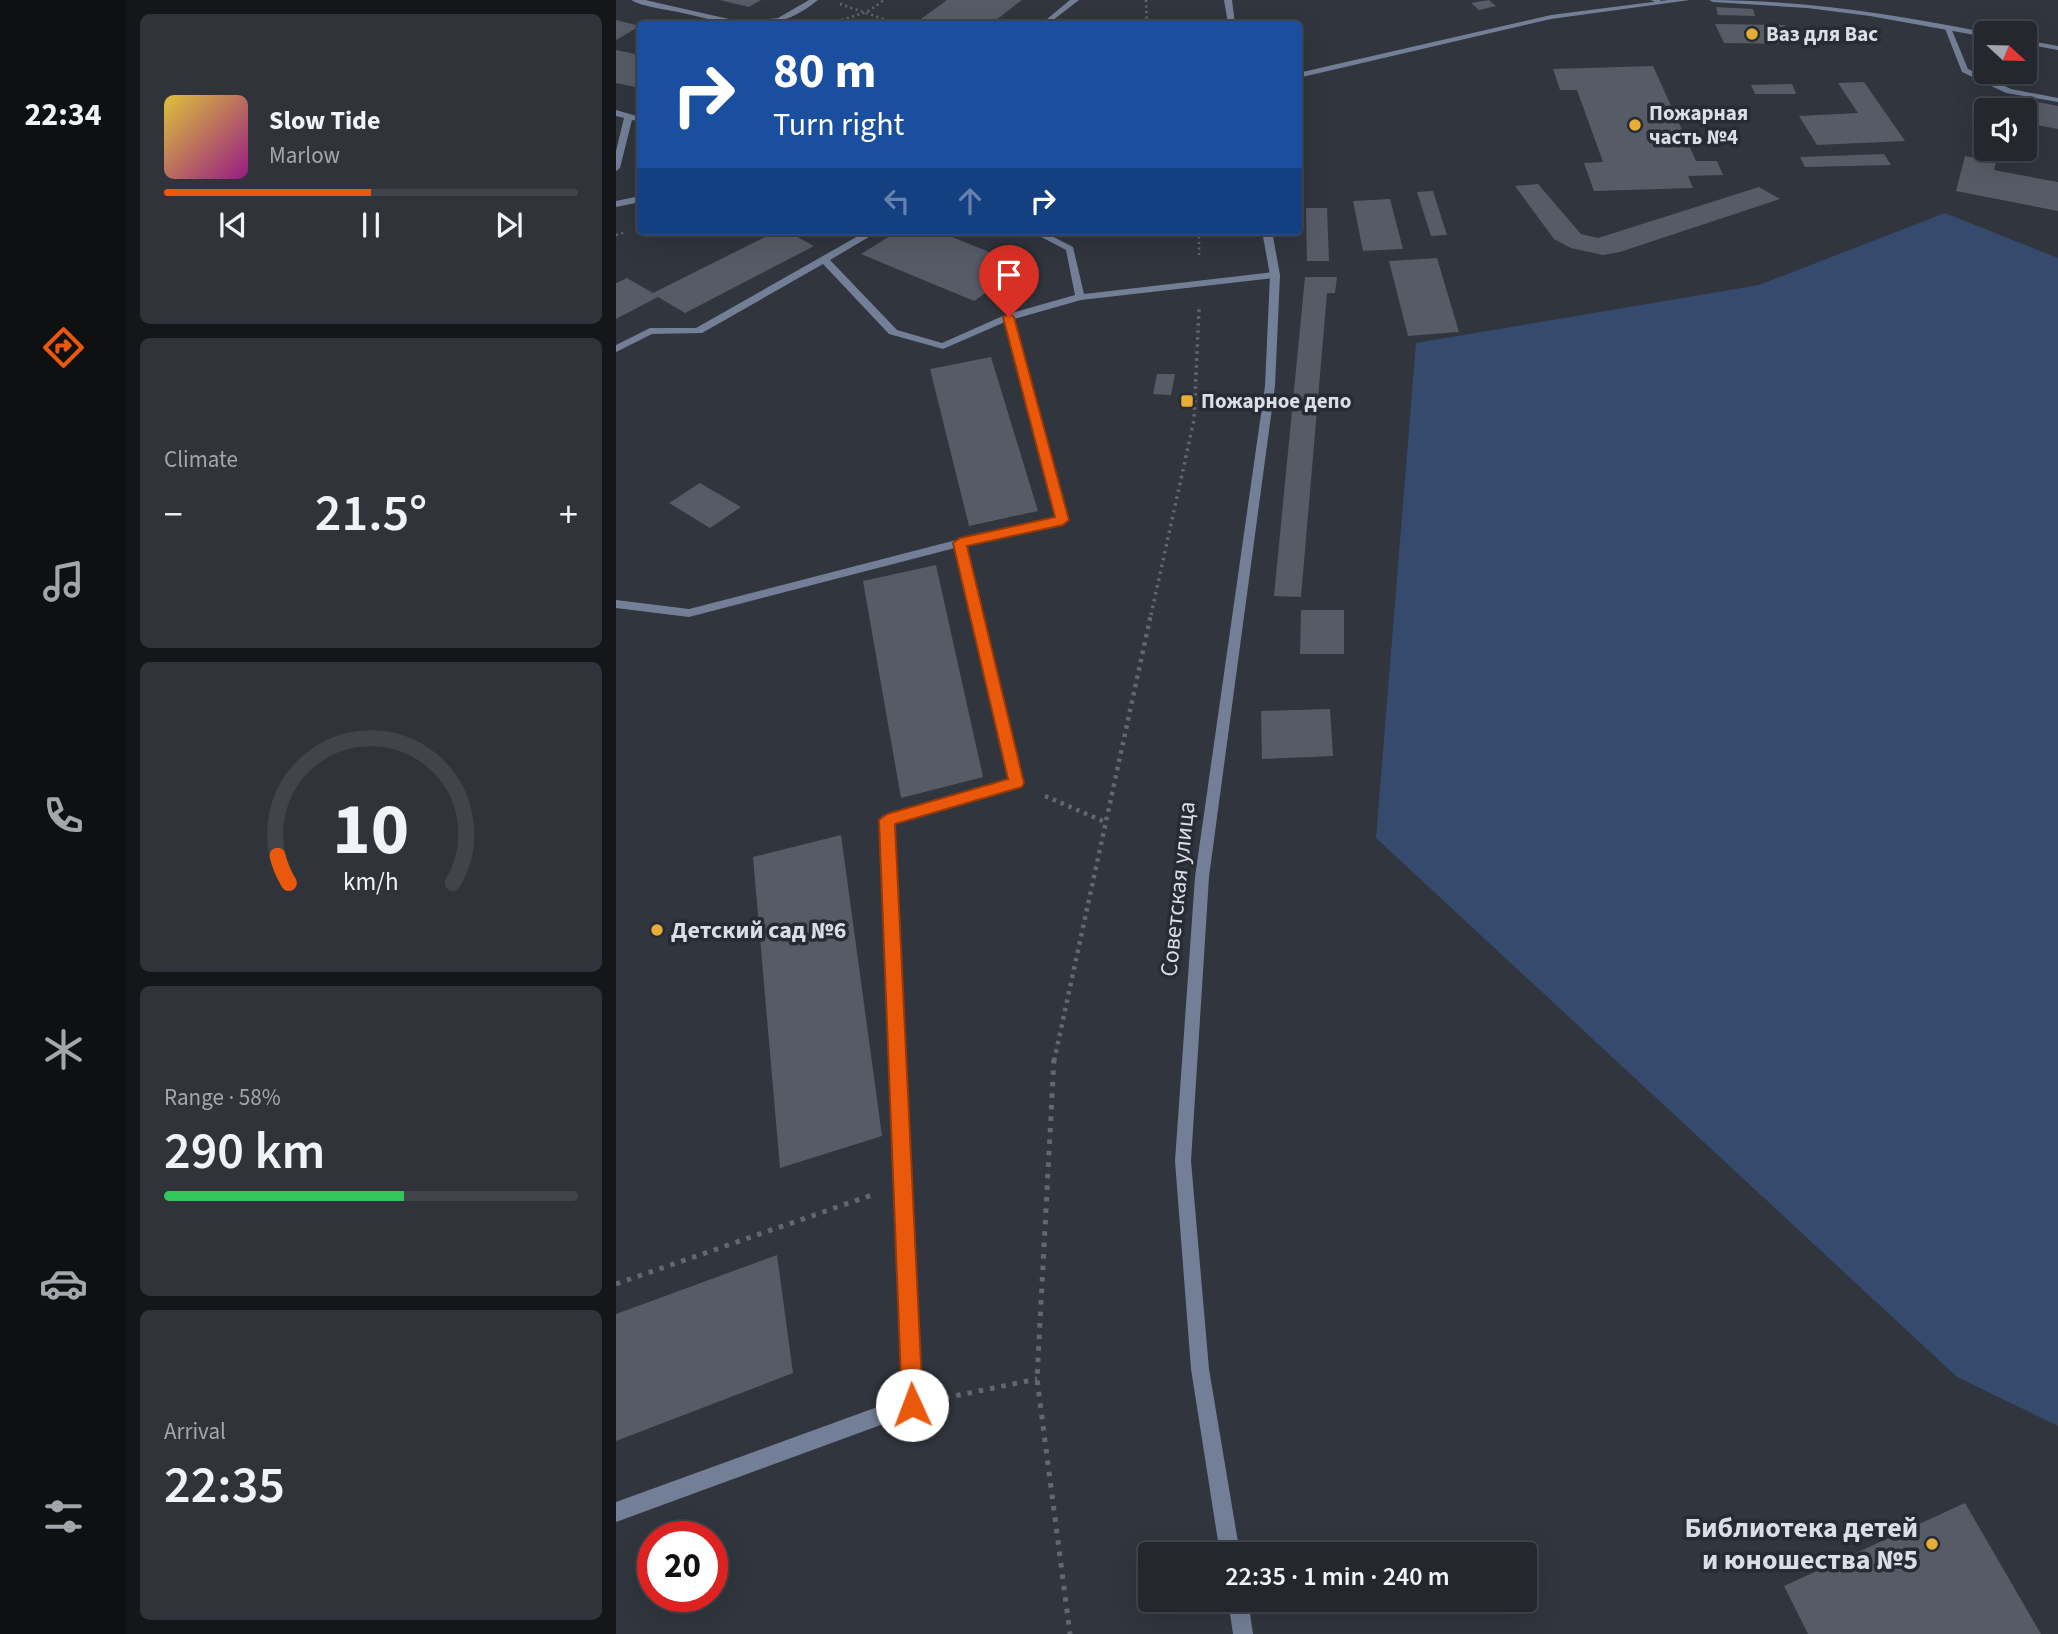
<!DOCTYPE html>
<html lang="en">
<head>
<meta charset="utf-8">
<style>
	body { margin:0; font-family:"Source Sans 3",sans-serif; background:#30343a; color:#f1f3f6; height:100vh; display:flex; flex-direction:column; font-size:26px; white-space:nowrap }
	* { box-sizing:border-box; margin:0 }
	p { font-size:23px; color:#a3a6aa }
	.icon { flex:none; width:38px; height:38px; fill:none; stroke:currentColor; stroke-width:2; stroke-linecap:round; stroke-linejoin:round }
	.map { position:relative; flex:1; overflow:hidden }
	.sheet { display:flex; flex-direction:column; gap:14px; padding:14px; background:#141619; width:490px }
	.sheet>* { flex:none }
	.hud { position:absolute; left:21px; top:21px; width:665px; height:214px; border-radius:7px; box-shadow:0 7px 28px #0002,0 0 0 2px #41444a; background:#1a4fa0; color:#fff; overflow:hidden }
	.needle { width:46px; rotate:112deg }
	.fabs { position:absolute; left:1358px; top:21px; display:grid; gap:14px }
	.fabs a { display:grid; place-items:center; width:63px; height:63px; border-radius:7px; background:#24282e; box-shadow:0 7px 28px #0002,0 0 0 2px #41444a; font-size:35px }
	.speed { position:absolute; left:21px; top:1521px; display:flex; gap:14px; font-size:35px; font-weight:700; text-align:center }
	.speed>* { display:grid; place-content:center; width:91px; height:91px; border-radius:50%; background:#24282e; box-shadow:0 7px 28px #0002,0 0 0 2px #41444a; line-height:1 }
	.speed .limit { border:10px solid #d22; background:#fff; color:#111 }
	.pin { position:absolute; display:grid; place-items:center; width:60px; height:60px; color:#fff; margin:-72px -30px; border-radius:50% 50% 50% 0; rotate:-45deg; box-shadow:0 0 7px #0007 }
	.pin .icon { rotate:45deg }
	.me { position:absolute; width:77px; margin:-38px; rotate:358deg; stroke-linejoin:round; filter:drop-shadow(0 0 5px #0008) }
	.turn { display:flex; align-items:center; gap:24px; height:147px; padding:0 21px; font-size:32px }
	.turn .icon { width:91px; height:91px; stroke-width:2.5 }
	.turn b { display:block; font-size:49px; line-height:60px }
	.lanes { display:flex; align-items:center; height:66px; padding:0 21px; background:#0003; justify-content:center; gap:35px; direction:ltr }
	.lanes .off { opacity:.35 }
	.big { font-size:52px; font-weight:600; line-height:1.1 }
	.sheet .tile { flex:1; display:flex; flex-direction:column; justify-content:center; gap:10px; min-width:0; padding:0 24px; border-radius:10px; background:#30343a }
	.sheet .dial { align-items:center; gap:0 }
	.dial svg { height:182px; overflow:visible; fill:none; stroke:#41444a; stroke-width:7; stroke-linecap:round; text-anchor:middle }
	.dial text { fill:#f1f3f6; stroke:none }
	.song { display:flex; align-items:center; gap:21px }
	.cover { width:84px; height:84px; border-radius:10px; background:linear-gradient(135deg,hsl(50 70% 55%),hsl(310 70% 35%)) }
	.played { height:7px; border-radius:4px; background:linear-gradient(90deg,#ea580c 50%,#41444a 50%) }
	.keys { display:flex; justify-content:space-around; direction:ltr }
	.heat { display:flex; justify-content:space-between; align-items:center; font-size:38px; direction:ltr }
	.charge { height:10px; border-radius:5px; background:linear-gradient(90deg,#34c759 58%,#41444a 0) }
	.trip { position:absolute; left:522px; top:1542px; width:399px; height:70px; border-radius:7px; background:#24282e; box-shadow:0 7px 28px #0002,0 0 0 2px #41444a; font-weight:600; line-height:70px; text-align:center }
	main { display:flex; flex:1; min-height:0 }
	.tabs { display:flex; flex-direction:column; width:126px; justify-content:space-around; align-items:center; background:#0e1012; color:#a3a6aa }
	.tabs .icon { width:49px; height:49px }
	.tabs .on { color:#ea580c }
	.tabs b { font-size:32px; color:#f1f3f6 }
	.map>svg:first-child { display:block }
	.green { fill:#364a6e }
	.building { fill:#565b65 }
	.lines { fill:none; stroke-linecap:round; stroke-linejoin:round }
	.path-far3 { stroke:#636870; stroke-width:2.5; stroke-dasharray:2 3.5; stroke-linecap:butt }
	.path-far2 { stroke:#636870; stroke-width:3.5; stroke-dasharray:2.5 4.5; stroke-linecap:butt }
	.path-far1 { stroke:#636870; stroke-width:4.5; stroke-dasharray:3.5 5; stroke-linecap:butt }
	.path { stroke:#636870; stroke-width:5; stroke-dasharray:4.5 7; stroke-linecap:butt }
	.service { fill:#727f96; fill-rule:evenodd }
	.minor { fill:#727f96; fill-rule:evenodd }
	.tertiary { fill:#727f96; fill-rule:evenodd }
	.route { fill:#ea580c; stroke:#983908; stroke-width:2 }
	.poi-dot { fill:#e5ad35; stroke:#262b34; stroke-width:2.5 }
	.labels { text-anchor:middle; dominant-baseline:central; stroke-width:7; stroke-linejoin:round; paint-order:stroke }
	.far-poi-label { font-size:21px; font-weight:bold; fill:#dbdee4; stroke:#262b34; text-anchor:start }
	.street-label { font-size:24px; fill:#dbdee4; stroke:#262b34 }
	.poi-label { font-size:24px; font-weight:bold; fill:#dbdee4; stroke:#262b34; text-anchor:start }
	.near-poi-label { font-size:28px; font-weight:bold; fill:#dbdee4; stroke:#262b34; text-anchor:end }
</style>
</head>
<body>
<main>
<nav class="tabs">
<b>22:34</b>
<svg class="icon on" aria-label="directions" viewBox="0 0 24 24"><path d="M12 3l9 9-9 9-9-9zM9 14v-3h6M13 9l2 2-2 2"/></svg>
<svg class="icon" aria-label="music" viewBox="0 0 24 24"><path d="M9 18V5l10-2v13"/><circle cx="6" cy="18" r="3"/><circle cx="16" cy="16" r="3"/></svg>
<svg class="icon" aria-label="phone" viewBox="0 0 24 24"><path d="M5 4h4l2 5-3 2q2 4 5 5l2-3 5 2v4C11 20 4 13 5 4z"/></svg>
<svg class="icon" aria-label="climate" viewBox="0 0 24 24"><path d="M12 3v18M4 7l16 10M4 17L20 7"/></svg>
<svg class="icon" aria-label="car" viewBox="0 0 24 24"><path d="M5 17H2v-5l4-1 3-4h7l3 4 3 1v5h-3M9 17h6M6 11h13"/><circle cx="7" cy="17" r="2"/><circle cx="17" cy="17" r="2"/></svg>
<svg class="icon" aria-label="filters" viewBox="0 0 24 24"><path d="M4 7h16M4 17h16"/><circle cx="9" cy="7" r="2"/><circle cx="15" cy="17" r="2"/></svg>
</nav>
<section class="sheet">
<div class="tile">
<div class="song"><i class="cover"></i><div><b>Slow Tide</b><p>Marlow</p></div></div>
<div class="played"></div>
<div class="keys"><svg class="icon" aria-label="previous" viewBox="0 0 24 24"><path d="M18 5L8 12l10 7zM5 5v14"/></svg><svg class="icon" aria-label="pause" viewBox="0 0 24 24"><path d="M8 5v14M16 5v14"/></svg><svg class="icon" aria-label="next" viewBox="0 0 24 24"><path d="M6 5l10 7-10 7zM19 5v14"/></svg></div>
</div>
<div class="tile"><p>Climate</p>
<div class="heat"><a>−</a><b class="big">21.5°</b><a>+</a></div>
</div>
<div class="tile dial"><svg viewBox="0 0 100 80">
<path d="M14 69A42 42 0 1 1 86 69"/>
<path d="M14 69A42 42 0 0 1 9 57" stroke="#ea580c"/>
<text x="50" y="56" font-size="32" font-weight="700">10</text>
<text x="50" y="72" font-size="11">km/h</text>
</svg></div>
<div class="tile"><p>Range · 58%</p><b class="big">290 km</b><div class="charge"></div></div>
<div class="tile"><p>Arrival</p><b class="big">22:35</b></div>
</section>
<div class="map">
<svg width="1442" height="1634" viewBox="0 0 1442 1634">
	<rect width="100%" height="100%" fill="#30353e"/>
	<path class="green" d="M 1329,213 L 1442,258 L 1442,1426 L 1341,1377 L 760,838 L 800,343 L 1143,285 Z"/>
	<g class="building">
		<path d="M 104,0 L 145,0 L 133,7 Z"/>
		<path d="M 331,0 L 406,0 L 375,24 L 298,24 Z"/>
		<path d="M 873,0 L 880,6 L 863,10 L 855,3 Z"/>
		<path d="M 1100,7 L 1137,9 L 1139,16 L 1102,15 Z"/>
		<path d="M 0,20 L 24,26 L 0,40 Z"/>
		<path d="M 1099,24 L 1169,25 L 1179,44 L 1108,43 Z"/>
		<path d="M 0,50 L 24,55 L 24,88 L 0,83 Z"/>
		<path d="M 1037,66 L 1080,161 L 1101,161 L 1107,175 L 1072,176 L 1077,188 L 978,191 L 968,163 L 987,162 L 961,90 L 944,90 L 937,69 Z"/>
		<path d="M 1248,82 L 1289,141 L 1201,145 L 1183,116 L 1242,113 L 1222,83 Z"/>
		<path d="M 1176,84 L 1180,94 L 1139,94 L 1135,85 Z"/>
		<path d="M 1403,98 L 1442,106 L 1442,129 L 1409,123 L 1409,110 L 1399,110 Z"/>
		<path d="M 1268,154 L 1275,165 L 1189,167 L 1184,157 Z"/>
		<path d="M 1349,156 L 1380,162 L 1378,170 L 1442,182 L 1442,211 L 1340,191 Z"/>
		<path d="M 922,184 L 965,234 L 982,238 L 1143,187 L 1164,199 L 1004,252 L 987,255 L 955,248 L 938,239 L 899,186 Z"/>
		<path d="M 817,191 L 831,235 L 815,236 L 801,192 Z"/>
		<path d="M 774,199 L 787,249 L 747,251 L 737,201 Z"/>
		<path d="M 690,208 L 711,208 L 713,261 L 691,261 Z"/>
		<path d="M 161,231 L 170,231 L 198,246 L 69,313 L 42,297 L 0,319 L 0,283 L 11,278 L 37,293 Z"/>
		<path d="M 282,231 L 321,231 L 408,266 L 358,301 L 245,254 Z"/>
		<path d="M 821,258 L 843,332 L 792,336 L 773,261 Z"/>
		<path d="M 689,277 L 721,277 L 719,293 L 711,293 L 685,597 L 658,596 Z"/>
		<path d="M 375,357 L 422,511 L 353,526 L 314,369 Z"/>
		<path d="M 541,374 L 559,374 L 555,395 L 537,394 Z"/>
		<path d="M 84,483 L 125,507 L 94,528 L 53,503 Z"/>
		<path d="M 320,565 L 367,777 L 285,798 L 247,581 Z"/>
		<path d="M 685,610 L 728,610 L 728,654 L 684,654 Z"/>
		<path d="M 714,709 L 717,756 L 646,759 L 645,711 Z"/>
		<path d="M 225,835 L 266,1136 L 164,1168 L 137,857 Z"/>
		<path d="M 161,1255 L 177,1373 L 0,1441 L 0,1314 Z"/>
		<path d="M 1349,1503 L 1425,1634 L 1192,1634 L 1168,1586 Z"/>
	</g>
	<g class="lines">
		<g class="path-far3">
			<path d="M 530,0 L 531,24"/>
			<path d="M 224,4 L 282,24"/>
			<path d="M 215,23 L 251,12 L 268,0"/>
			<path d="M 583,231 L 583,258"/>
			<path d="M 0,235 L 10,232"/>
		</g>
		<path class="path-far2" d="M 535,615 L 578,420 L 583,309"/>
		<g class="path-far1">
			<path d="M 429,796 L 489,822"/>
			<path d="M 438,1061 L 535,614"/>
		</g>
		<g class="path">
			<path d="M 438,1059 L 421,1379 L 454,1634"/>
			<path d="M 0,1284 L 256,1195"/>
			<path d="M 329,1398 L 421,1379"/>
		</g>
		<g class="service">
			<path d="M 15,0 L 29,0 L 126,22 L 162,18 L 193,0 L 202,0 C 156,38 115,24 62,12 C 47,9 28,7 15,0 Z"/>
			<path d="M 454,0 L 463,0 L 432,24 L 425,24 Z"/>
			<path d="M 1035,0 L 1044,0 L 1045,1 L 1041,3 Z"/>
			<path d="M 1328,26 L 1335,28 L 1352,69 L 1395,89 L 1442,98 L 1442,102 L 1390,93 L 1346,72 Z"/>
			<path d="M 0,110 L 24,117 L 24,121 L 16,120 L 4,168 L 0,171 L 0,151 L 8,118 L 0,116 Z"/>
			<path d="M 251,231 L 263,231 L 214,260 L 281,330 L 326,343 L 389,315 L 459,295 L 450,250 L 414,231 L 426,231 L 457,247 L 468,294 L 659,272 L 664,275 L 659,278 L 465,300 L 398,319 L 453,520 L 447,524 L 351,546 L 408,783 L 406,787 L 401,788 L 278,824 L 305,1404 L 303,1411 L 0,1522 L 0,1502 L 286,1398 L 264,820 L 266,816 L 271,814 L 393,780 L 339,548 L 73,617 L 0,608 L 0,600 L 73,609 L 344,539 L 441,518 L 389,322 L 327,349 L 273,334 L 207,264 L 86,333 L 36,334 L 0,352 L 0,345 L 34,328 L 80,328 Z"/>
		</g>
		<g class="minor">
			<path d="M 1052,0 L 1074,0 L 935,19 L 682,78 L 682,73 L 935,15 Z"/>
			<path d="M 1093,0 C 1187,0 1280,14 1372,33 L 1370,33 L 1370,37 L 1254,16 L 1191,8 L 1097,2 Z"/>
			<path d="M 1409,40 L 1442,46 L 1442,50 L 1409,44 Z"/>
			<path d="M 24,196 L 24,202 L 0,207 L 0,201 Z"/>
		</g>
		<g class="tertiary">
			<path d="M 608,0 L 616,0 L 619,24 L 612,24 Z"/>
			<path d="M 646,231 L 656,231 L 664,275 L 659,386 L 593,877 L 575,1161 L 593,1369 L 624,1554 L 604,1554 L 575,1369 L 559,1161 L 579,877 L 649,386 L 654,275 Z"/>
			<path d="M 612,1600 L 632,1600 L 637,1634 L 617,1634 Z"/>
		</g>
	</g>
	<path class="route" d="M 393,314 L 398,317 L 453,520 L 447,525 L 351,546 L 408,783 L 406,787 L 279,824 L 307,1405 L 304,1412 L 296,1415 L 289,1412 L 286,1405 L 263,820 L 271,814 L 392,779 L 337,543 L 344,538 L 439,517 L 387,317 Z"/>
	<g class="poi-dot">
		<circle cx="1136" cy="34" r="7"/>
		<circle cx="1019" cy="125" r="7"/>
		<rect x="564" y="394" width="14" height="14" rx="3.5"/>
		<circle cx="41" cy="930" r="7"/>
		<circle cx="1316" cy="1544" r="7"/>
	</g>
	<g class="labels">
		<g class="far-poi-label">
			<text x="1150" y="34">Ваз для Вас</text>
			<text x="1033" y="113">Пожарная<tspan x="1033" dy="24">часть №4</tspan></text>
			<text x="585" y="401">Пожарное депо</text>
		</g>
		<g class="street-label">
			<text transform="translate(562 889) rotate(-84)">Советская улица</text>
		</g>
		<g class="poi-label">
			<text x="55" y="930">Детский сад №6</text>
		</g>
		<g class="near-poi-label">
			<text x="1302" y="1528">Библиотека детей<tspan x="1302" dy="32">и юношества №5</tspan></text>
		</g>
	</g>
</svg>
<div class="fabs">
<a><svg class="needle" viewBox="-14 -14 28 28"><path d="M0-13l5 13h-10z" fill="#e53935"/><path d="M0 13l5-13h-10z" fill="#a3a6aa"/></svg></a>
<a><svg class="icon" aria-label="sound" viewBox="0 0 24 24"><path d="M4 9h4l5-4v14l-5-4H4zM17 9q2 3 0 6"/></svg></a>
</div>
<div class="speed"><div class="limit">20</div></div>
<div class="pin" style="left:393px;top:317px;background:#d93025"><svg class="icon" aria-label="arrive" viewBox="0 0 24 24"><path d="M6 21V4h12l-3 4 3 4H6"/></svg></div>
<svg class="me" style="left:296px;top:1405px" viewBox="-20 -20 40 40"><circle r="19" fill="#fff"/><path d="M0-13L10 11 0 6-10 11z" fill="#ea580c"/></svg>
<div class="trip">22:35 · 1 min · 240 m</div>
<div class="hud">
<div class="turn"><svg class="icon" aria-label="right" viewBox="0 0 24 24"><path d="M7 20v-9h11M14 6l5 5-5 5"/></svg><div><b>80 m</b>Turn right</div></div>
<div class="lanes"><svg class="icon off" aria-label="left" viewBox="0 0 24 24"><path d="M17 20v-9H6M10 6l-5 5 5 5"/></svg><svg class="icon off" aria-label="ahead" viewBox="0 0 24 24"><path d="M12 20V5M6 11l6-6 6 6"/></svg><svg class="icon" aria-label="right" viewBox="0 0 24 24"><path d="M7 20v-9h11M14 6l5 5-5 5"/></svg></div>
</div>
</div>
</main>
</body>
</html>
